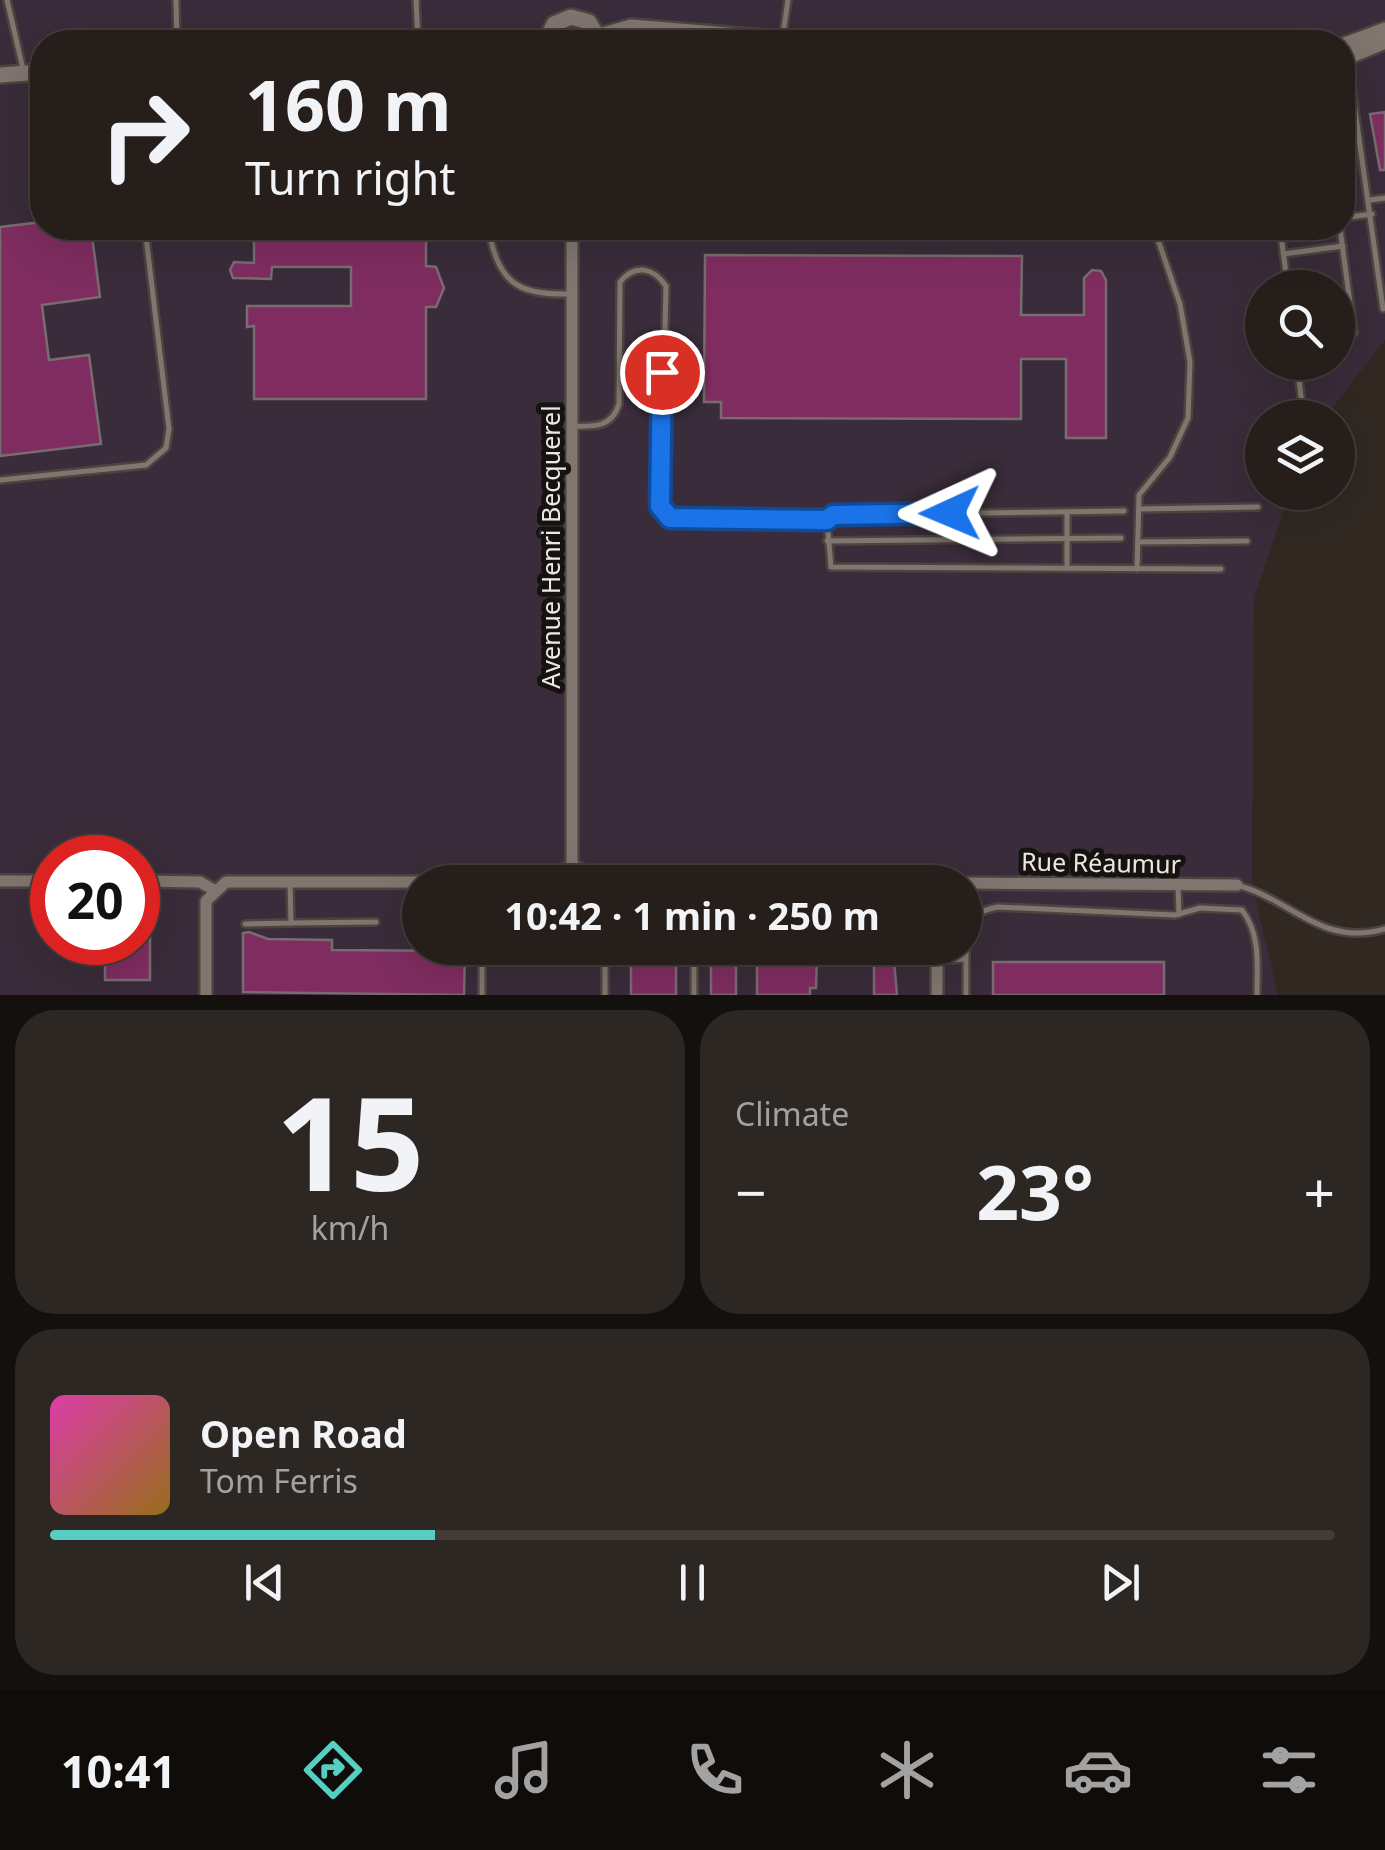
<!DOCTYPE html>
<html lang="en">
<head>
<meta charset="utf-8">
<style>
	body { margin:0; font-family:"Noto Sans",sans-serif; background:#2d2723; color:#f1f3f6; height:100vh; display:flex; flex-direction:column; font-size:38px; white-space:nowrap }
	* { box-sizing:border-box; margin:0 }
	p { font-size:32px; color:#a3a2a2 }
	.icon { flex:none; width:55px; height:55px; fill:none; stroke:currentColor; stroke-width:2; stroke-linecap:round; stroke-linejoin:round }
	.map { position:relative; height:995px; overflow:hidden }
	.sheet { display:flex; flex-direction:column; gap:15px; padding:15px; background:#14100e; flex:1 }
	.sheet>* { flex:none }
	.banner { position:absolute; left:30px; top:30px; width:1325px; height:210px; border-radius:40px; box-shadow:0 10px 40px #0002,0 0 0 2px #423c39; background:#251e1a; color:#f1f3f6; overflow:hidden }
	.tools { position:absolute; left:1245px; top:270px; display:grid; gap:20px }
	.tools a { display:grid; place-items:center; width:110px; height:110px; border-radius:50%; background:#251e1a; box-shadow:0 10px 40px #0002,0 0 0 2px #423c39; font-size:50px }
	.speed { position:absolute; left:30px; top:835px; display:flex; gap:20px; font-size:50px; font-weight:700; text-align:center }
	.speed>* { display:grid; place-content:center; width:130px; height:130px; border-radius:50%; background:#251e1a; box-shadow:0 10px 40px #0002,0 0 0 2px #423c39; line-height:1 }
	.speed .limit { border:15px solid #d22; background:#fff; color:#111 }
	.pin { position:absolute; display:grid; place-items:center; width:85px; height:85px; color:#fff; margin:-42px; border:5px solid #fff; border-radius:50%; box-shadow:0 2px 10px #0007 }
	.me { position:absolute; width:110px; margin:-55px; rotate:269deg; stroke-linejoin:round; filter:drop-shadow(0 0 8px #0008) }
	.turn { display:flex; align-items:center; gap:35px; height:210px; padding:0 50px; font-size:45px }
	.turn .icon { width:130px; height:130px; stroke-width:2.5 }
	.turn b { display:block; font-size:70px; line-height:85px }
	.big { font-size:75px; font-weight:700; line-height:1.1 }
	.sheet .widget { flex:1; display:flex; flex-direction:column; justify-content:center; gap:15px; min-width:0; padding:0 35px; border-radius:40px; background:#2d2723 }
	.sheet .dial { align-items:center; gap:0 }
	.dial b { font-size:130px; line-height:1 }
	.song { display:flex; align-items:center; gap:30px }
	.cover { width:120px; height:120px; border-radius:15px; background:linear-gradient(135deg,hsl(320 70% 55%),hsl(40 70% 35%)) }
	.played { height:10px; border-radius:5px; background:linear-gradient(90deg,#56cec2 30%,#423c39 30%) }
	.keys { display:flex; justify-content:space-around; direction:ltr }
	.heat { display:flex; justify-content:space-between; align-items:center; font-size:55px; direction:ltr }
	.sheet .tiles { flex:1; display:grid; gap:15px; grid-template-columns:1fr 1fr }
	.widget:last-child { grid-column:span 2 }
	.trip { position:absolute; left:402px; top:865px; width:580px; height:100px; border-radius:50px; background:#251e1a; box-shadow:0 10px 40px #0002,0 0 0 2px #423c39; font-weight:700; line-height:100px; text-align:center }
	.dock { display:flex; height:160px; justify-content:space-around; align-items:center; background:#0f0c0a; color:#a3a2a2 }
	.dock .icon { width:70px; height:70px }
	.dock .selected { color:#56cec2 }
	.dock b { font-size:45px; color:#f1f3f6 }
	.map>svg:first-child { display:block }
	.industrial { fill:#3a2c3a; fill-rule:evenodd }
	.building { fill:#7f2d60; stroke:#786c72; stroke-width:2.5 }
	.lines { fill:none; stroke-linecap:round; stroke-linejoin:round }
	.lane-casing { stroke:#4c443f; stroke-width:10 }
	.street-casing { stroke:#4c443f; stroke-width:16 }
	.secondary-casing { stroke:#4c443f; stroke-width:20 }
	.lane { stroke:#81766f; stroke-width:5 }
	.street { stroke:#81766f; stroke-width:11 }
	.secondary { stroke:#81766f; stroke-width:15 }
	.route-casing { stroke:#114b97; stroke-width:25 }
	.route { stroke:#1a73e8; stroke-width:18 }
	.labels { text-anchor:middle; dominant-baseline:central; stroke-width:10; stroke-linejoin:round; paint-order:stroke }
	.street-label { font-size:25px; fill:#ede7e3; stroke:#16120f }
</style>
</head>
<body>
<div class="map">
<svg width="1385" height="995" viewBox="0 0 1385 995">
	<rect width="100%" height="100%" fill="#312822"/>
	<path class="industrial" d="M 0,0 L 1385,0 L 1385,340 L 1325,417 L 1262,418 L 1262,492 L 1290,493 L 1254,597 L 1252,884 L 1278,995 L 0,995 ZM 42,42 L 1342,42 L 1342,228 L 42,228 ZM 1262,288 L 1338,288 L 1338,362 L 1262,362 ZM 52,858 L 138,858 L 138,942 L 52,942 ZM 420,882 L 965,882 L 965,948 L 420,948 Z"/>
	<g class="building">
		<path d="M 1385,112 L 1385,170 L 1380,170 L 1370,114 Z"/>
		<path d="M 42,222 L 42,228 L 91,228 L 100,297 L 42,305 L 49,360 L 89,355 L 101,444 L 0,456 L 0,227 Z"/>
		<path d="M 254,228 L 426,228 L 426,266 L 436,267 L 444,288 L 436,307 L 426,307 L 426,399 L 254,399 L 254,326 L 247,327 L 247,306 L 351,306 L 351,267 L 272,267 L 271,279 L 233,278 L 230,270 L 234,262 L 254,263 Z"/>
		<path d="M 705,255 L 1022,256 L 1021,315 L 1084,315 L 1084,278 L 1092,270 L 1101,271 L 1106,280 L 1106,438 L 1066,438 L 1066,359 L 1021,359 L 1021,419 L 721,418 L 721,402 L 704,402 Z"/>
		<path d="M 138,906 L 150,906 L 150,980 L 105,980 L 105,942 L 138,942 Z"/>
		<path d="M 249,932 L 268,939 L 332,940 L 332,950 L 465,951 L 464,995 L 243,992 L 243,933 Z"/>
		<path d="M 631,948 L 676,950 L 676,995 L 631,995 Z"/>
		<rect x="711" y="948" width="25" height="47"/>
		<path d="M 757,948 L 810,948 L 799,958 L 817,958 L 816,988 L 810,988 L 810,995 L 757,995 Z"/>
		<path d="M 874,961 L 894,961 L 897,995 L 874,995 Z"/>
		<rect x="993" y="962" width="171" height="33"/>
	</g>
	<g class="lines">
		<defs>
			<g id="lane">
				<path d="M 7,0 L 23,69"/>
				<path d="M 176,0 L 177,42"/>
				<path d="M 416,0 L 418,42"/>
				<path d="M 783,34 L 788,0"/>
				<path d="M 1348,60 L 1383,309"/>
				<path d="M 1370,200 L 1385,198"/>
				<path d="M 1342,218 L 1372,214"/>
				<path d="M 488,228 C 499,281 514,295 569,294"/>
				<path d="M 1280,228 L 1288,288"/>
				<path d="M 1340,228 L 1354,333"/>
				<path d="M 1283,254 L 1343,246"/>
				<path d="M 1297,362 L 1303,414"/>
				<path d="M 572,426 C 595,427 612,427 619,404 L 620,282 C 635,263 654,268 666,286 L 661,506 L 670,518 L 827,520 L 833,515 L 1124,511"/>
				<path d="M 0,480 L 146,465 L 166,448 L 169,429 L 145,228"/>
				<path d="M 1139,509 L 1258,507"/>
				<path d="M 1067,512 L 1067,568"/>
				<path d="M 827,520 L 831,567 L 1221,569"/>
				<path d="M 827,541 L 1121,538"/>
				<path d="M 1138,542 L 1247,541"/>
				<path d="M 1137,569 L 1139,495 L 1170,457 L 1188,418 L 1190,362 L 1180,304 L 1154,228"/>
				<path d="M 1240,886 C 1293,901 1322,947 1385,929"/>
				<path d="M 1178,887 L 1179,914"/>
				<path d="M 291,923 L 376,922"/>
				<path d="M 245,924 L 291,923 L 290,882"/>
				<path d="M 694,948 L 694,995"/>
				<path d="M 829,948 L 830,953 L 936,950"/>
				<path d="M 966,959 C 967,927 964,913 998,907 L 1175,915 L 1200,908 L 1242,910 C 1261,935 1257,965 1257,995"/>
				<path d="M 940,960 L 966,959 L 966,995"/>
				<path d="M 482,995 L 482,948"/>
				<path d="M 605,995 L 605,948"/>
			</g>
			<g id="street">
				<path d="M 572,866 L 572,228"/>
				<path d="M 0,881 L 52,881"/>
				<path d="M 138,881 L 200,882 L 214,890"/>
				<path d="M 588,882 L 849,882"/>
				<path d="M 965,883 L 1237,885"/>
				<path d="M 206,995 L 206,901 L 226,882 L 554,882 L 558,872 L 572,866 L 581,869 L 588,882"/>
				<path d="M 937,995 L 937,948"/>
			</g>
			<g id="secondary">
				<path d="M 600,36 L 631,27 L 814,42"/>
				<path d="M 545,42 L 554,24 L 571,17 L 589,22 L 601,42"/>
				<path d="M 1342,46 L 1385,30"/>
				<path d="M 1342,59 L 1385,41"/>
				<path d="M 0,75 L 42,72"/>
			</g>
		</defs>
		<use href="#lane" class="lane-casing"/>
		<use href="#street" class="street-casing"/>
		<use href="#secondary" class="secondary-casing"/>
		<use href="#lane" class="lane"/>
		<use href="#street" class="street"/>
		<use href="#secondary" class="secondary"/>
	</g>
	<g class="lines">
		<defs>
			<path id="route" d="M 662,372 L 660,506 L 670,518 L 827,520 L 833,515 L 950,513"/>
		</defs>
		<use href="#route" class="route-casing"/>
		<use href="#route" class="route"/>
	</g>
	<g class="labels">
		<g class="street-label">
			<text transform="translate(550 547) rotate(-90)">Avenue Henri Becquerel</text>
			<text transform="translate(1101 862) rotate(1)">Rue Réaumur</text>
		</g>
	</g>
</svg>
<div class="tools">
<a><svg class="icon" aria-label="search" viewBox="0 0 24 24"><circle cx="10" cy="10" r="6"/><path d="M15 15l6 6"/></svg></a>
<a><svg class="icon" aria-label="layers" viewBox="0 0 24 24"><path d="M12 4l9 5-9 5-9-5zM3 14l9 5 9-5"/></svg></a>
</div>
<div class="speed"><div class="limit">20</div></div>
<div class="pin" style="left:662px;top:372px;background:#d93025"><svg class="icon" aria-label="arrive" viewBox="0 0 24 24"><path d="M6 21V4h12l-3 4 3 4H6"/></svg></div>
<svg class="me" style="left:950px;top:513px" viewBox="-20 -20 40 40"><path d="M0-17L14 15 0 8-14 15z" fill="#1a73e8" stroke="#fff" stroke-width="4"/></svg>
<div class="trip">10:42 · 1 min · 250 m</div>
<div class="banner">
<div class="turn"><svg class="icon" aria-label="right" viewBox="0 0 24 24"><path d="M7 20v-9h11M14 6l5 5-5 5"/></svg><div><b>160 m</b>Turn right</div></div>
</div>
</div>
<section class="sheet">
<div class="tiles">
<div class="widget dial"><b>15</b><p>km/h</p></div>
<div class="widget"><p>Climate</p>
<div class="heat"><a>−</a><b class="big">23°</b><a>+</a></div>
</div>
<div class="widget">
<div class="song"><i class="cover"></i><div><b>Open Road</b><p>Tom Ferris</p></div></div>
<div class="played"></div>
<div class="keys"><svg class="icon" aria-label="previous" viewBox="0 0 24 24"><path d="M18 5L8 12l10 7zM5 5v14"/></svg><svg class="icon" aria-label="pause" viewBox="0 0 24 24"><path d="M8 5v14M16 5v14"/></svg><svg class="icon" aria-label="next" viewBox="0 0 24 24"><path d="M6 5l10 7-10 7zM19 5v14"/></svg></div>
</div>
</div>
</section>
<nav class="dock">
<b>10:41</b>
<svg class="icon selected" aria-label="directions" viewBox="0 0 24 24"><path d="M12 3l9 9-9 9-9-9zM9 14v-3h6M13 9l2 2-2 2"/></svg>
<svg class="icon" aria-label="music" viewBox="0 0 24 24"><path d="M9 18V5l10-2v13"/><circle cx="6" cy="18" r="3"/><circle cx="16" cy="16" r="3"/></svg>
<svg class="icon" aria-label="phone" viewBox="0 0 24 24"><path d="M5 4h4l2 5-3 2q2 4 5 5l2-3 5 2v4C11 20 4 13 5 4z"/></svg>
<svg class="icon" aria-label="climate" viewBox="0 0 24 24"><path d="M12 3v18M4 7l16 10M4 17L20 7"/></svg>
<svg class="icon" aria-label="car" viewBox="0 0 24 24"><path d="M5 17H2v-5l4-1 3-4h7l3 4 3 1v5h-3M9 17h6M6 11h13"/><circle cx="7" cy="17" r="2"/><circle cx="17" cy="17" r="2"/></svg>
<svg class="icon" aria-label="filters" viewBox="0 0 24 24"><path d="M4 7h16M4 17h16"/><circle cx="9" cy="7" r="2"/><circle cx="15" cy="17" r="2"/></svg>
</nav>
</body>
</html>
